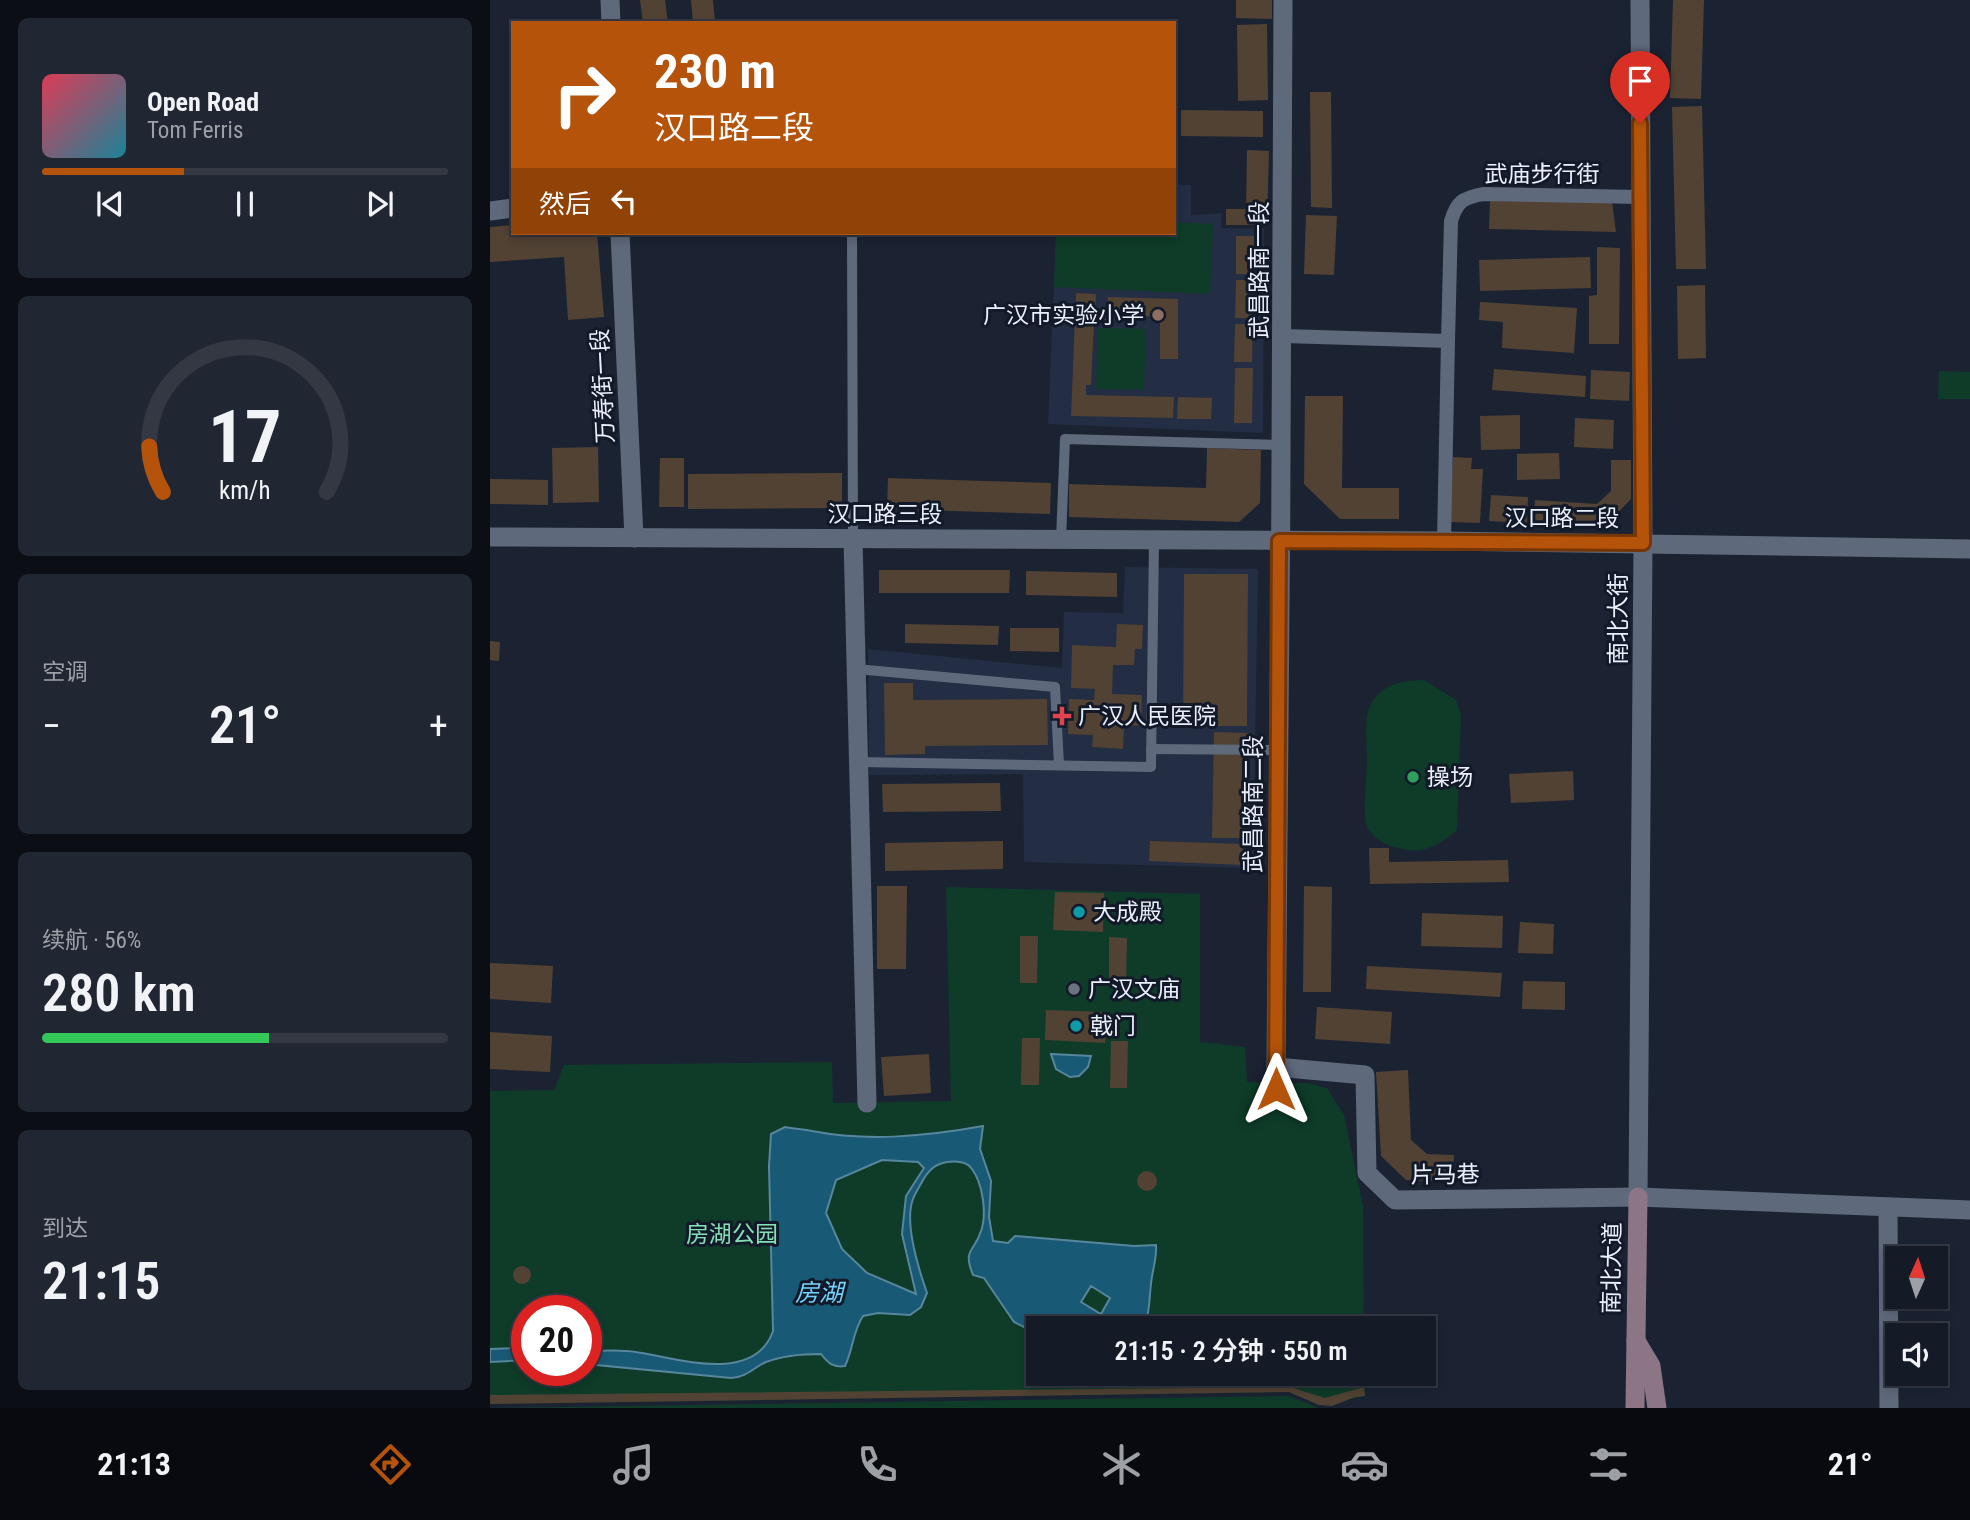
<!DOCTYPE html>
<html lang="zh">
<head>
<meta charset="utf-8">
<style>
	body { margin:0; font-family:"Roboto Condensed","Noto Sans SC",sans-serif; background:#212732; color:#f1f3f6; height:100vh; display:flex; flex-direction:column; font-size:26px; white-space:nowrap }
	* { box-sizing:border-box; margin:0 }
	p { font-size:23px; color:#9da1a7 }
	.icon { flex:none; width:38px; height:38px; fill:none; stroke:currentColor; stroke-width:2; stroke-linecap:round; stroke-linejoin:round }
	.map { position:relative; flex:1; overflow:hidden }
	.drawer { display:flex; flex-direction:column; gap:18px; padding:18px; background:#0b0e15; width:490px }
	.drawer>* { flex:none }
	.banner { position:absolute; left:21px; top:21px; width:665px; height:214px; border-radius:0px; box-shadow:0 4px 10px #0003,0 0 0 2px #333843; background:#b45309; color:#fff; overflow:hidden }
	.needle { width:46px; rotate:3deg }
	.buttons { position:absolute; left:1395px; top:1246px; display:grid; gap:14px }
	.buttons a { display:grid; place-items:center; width:63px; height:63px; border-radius:0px; background:#141a26; box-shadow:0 4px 10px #0003,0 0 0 2px #333843; font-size:35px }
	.speed { position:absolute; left:21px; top:1295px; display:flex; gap:14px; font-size:35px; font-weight:700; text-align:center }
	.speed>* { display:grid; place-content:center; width:91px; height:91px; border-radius:50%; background:#141a26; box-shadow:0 4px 10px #0003,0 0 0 2px #333843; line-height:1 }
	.speed .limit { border:10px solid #d22; background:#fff; color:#111 }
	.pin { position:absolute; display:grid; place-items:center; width:60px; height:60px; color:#fff; margin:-72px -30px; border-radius:50% 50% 50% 0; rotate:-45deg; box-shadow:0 0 7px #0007 }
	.pin .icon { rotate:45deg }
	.me { position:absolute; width:77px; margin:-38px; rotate:0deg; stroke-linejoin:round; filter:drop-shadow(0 0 5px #0008) }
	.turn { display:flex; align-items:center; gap:24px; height:147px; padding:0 28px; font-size:32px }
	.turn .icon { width:91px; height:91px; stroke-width:2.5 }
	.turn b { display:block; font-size:49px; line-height:60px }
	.then { display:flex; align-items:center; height:66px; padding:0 28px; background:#0003; gap:14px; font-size:26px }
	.big { font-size:52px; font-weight:600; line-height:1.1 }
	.drawer .widget { flex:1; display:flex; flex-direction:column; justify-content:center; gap:10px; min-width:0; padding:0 24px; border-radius:10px; background:#212732 }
	.drawer .dial { align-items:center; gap:0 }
	.dial svg { height:182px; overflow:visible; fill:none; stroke:#333843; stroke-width:7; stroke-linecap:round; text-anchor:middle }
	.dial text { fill:#f1f3f6; stroke:none }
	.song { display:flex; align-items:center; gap:21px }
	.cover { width:84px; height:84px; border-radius:10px; background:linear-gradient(135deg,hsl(350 70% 55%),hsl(190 70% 35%)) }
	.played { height:7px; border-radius:4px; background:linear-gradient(90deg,#b45309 35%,#333843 35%) }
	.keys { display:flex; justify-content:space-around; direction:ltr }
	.heat { display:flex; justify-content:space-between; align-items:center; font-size:38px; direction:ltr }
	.charge { height:10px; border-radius:5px; background:linear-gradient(90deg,#34c759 56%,#333843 0) }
	.trip { position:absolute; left:536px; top:1316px; width:410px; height:70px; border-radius:0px; background:#141a26; box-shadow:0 4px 10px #0003,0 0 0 2px #333843; font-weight:600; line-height:70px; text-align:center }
	.tabs { display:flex; height:112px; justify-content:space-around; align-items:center; background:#080a0f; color:#9da1a7 }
	.tabs .icon { width:49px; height:49px }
	.tabs .on { color:#b45309 }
	.tabs b { font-size:32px; color:#f1f3f6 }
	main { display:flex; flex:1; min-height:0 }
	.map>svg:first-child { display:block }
	.built { fill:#232d43 }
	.green { fill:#0e3c29; fill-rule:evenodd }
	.water { fill:#185975; stroke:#57869d; stroke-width:2; fill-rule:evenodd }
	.building { fill:#514233 }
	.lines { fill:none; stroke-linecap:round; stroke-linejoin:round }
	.service { stroke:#5f697c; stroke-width:10 }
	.pedestrian { stroke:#5f697c; stroke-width:14 }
	.minor { stroke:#5f697c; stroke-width:19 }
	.tertiary { stroke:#5f697c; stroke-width:19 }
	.secondary { stroke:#8c7686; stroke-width:19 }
	.route-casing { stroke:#753606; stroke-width:18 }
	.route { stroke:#b45309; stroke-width:12 }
	.education-dot { fill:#8d6e63; stroke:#121a29; stroke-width:2.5 }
	.health-dot { fill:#e0444e; stroke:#121a29; stroke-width:2.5 }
	.leisure-dot { fill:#2e9e5b; stroke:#121a29; stroke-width:2.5 }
	.culture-dot { fill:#0f9aa8; stroke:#121a29; stroke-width:2.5 }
	.worship-dot { fill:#6b7280; stroke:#121a29; stroke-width:2.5 }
	.labels { text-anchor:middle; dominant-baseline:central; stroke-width:6; stroke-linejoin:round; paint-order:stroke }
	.street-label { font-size:23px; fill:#eaf0fb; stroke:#121a29 }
	.poi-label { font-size:23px; fill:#eaf0fb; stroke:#121a29; text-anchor:start }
	.park-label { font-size:23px; fill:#85e0b5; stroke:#121a29 }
	.water-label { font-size:24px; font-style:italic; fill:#75d1fd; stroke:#121a29 }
</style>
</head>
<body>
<main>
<section class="drawer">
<div class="widget">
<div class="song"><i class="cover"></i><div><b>Open Road</b><p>Tom Ferris</p></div></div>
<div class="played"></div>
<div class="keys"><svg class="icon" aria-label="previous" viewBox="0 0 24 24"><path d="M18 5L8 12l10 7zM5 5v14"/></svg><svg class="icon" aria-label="pause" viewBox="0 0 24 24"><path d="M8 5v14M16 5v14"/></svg><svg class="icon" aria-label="next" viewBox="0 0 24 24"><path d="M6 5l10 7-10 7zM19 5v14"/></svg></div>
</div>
<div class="widget dial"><svg viewBox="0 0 100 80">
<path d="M14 69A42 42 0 1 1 86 69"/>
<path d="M14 69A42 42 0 0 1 8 49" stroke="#b45309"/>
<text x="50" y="56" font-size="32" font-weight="700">17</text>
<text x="50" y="72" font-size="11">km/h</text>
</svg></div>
<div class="widget"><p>空调</p>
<div class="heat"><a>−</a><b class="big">21°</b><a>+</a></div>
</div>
<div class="widget"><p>续航 · 56%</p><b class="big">280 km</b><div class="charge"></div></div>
<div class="widget"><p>到达</p><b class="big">21:15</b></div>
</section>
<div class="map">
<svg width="1480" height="1408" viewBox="0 0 1480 1408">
	<rect width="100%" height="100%" fill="#1b2333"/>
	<g class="built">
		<path d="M 684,185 L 701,185 L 701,215 L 732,213 L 731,228 L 774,229 L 773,433 L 558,424 L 566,233 L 684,233 Z"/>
		<path d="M 635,567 L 768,569 L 763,868 L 534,862 L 533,774 L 379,775 L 378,649 L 572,668 L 574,612 L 633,613 Z"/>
	</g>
	<g class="green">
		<path d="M 684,222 L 723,224 L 720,294 L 564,287 L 566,233 L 684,233 Z"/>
		<path d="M 608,328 L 656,329 L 654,390 L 606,389 Z"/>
		<path d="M 1449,371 L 1480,372 L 1480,399 L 1448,399 Z"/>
		<path d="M 934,680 L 966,700 L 971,715 L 967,830 C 956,839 945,848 930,850 C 912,852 881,843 876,823 C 873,808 877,776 877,759 C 877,746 874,717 880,706 C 892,683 911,681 934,680 Z"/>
		<path d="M 456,887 L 710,894 L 710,1042 L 755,1047 L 757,1082 L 817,1083 L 837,1088 L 854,1115 L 873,1206 L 874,1328 L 548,1328 L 548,1374 L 875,1374 L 875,1396 L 829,1405 L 799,1392 L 0,1404 L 0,1091 L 64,1090 L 74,1065 L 342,1062 L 343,1103 L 461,1101 ZM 37,1311 L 96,1311 L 96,1370 L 37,1370 Z"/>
		<path d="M 799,1396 L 828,1408 L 0,1408 Z"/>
	</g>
	<g class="water">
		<path d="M 561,1054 L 601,1056 L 598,1067 L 589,1076 L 580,1077 L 566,1069 Z"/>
		<path d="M 493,1126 L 490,1149 L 501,1181 L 499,1217 L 503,1241 L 518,1243 L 525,1236 L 644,1246 L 666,1245 C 667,1259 662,1271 661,1284 C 659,1300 660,1314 653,1328 L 557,1327 L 548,1328 L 548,1334 L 524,1322 L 494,1278 L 483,1275 C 472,1248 485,1252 491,1231 C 497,1214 493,1184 482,1169 C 477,1161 466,1161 457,1162 C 445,1164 439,1170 433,1180 C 430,1186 425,1193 423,1199 C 414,1222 429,1270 437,1293 L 431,1307 L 420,1315 L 388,1313 L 373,1316 C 363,1331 363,1349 355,1366 C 343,1368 338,1363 331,1354 C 314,1354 292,1356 276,1362 C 263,1368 257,1377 241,1378 L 96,1364 L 96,1351 C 112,1351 130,1349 146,1352 C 187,1358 264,1385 283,1331 L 279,1166 L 281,1134 L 295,1127 C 304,1129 313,1129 322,1131 C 379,1142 436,1136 493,1126 ZM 392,1160 L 428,1162 L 434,1168 L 416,1196 L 412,1234 L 426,1294 L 377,1273 L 352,1249 L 336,1213 L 346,1180 ZM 601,1286 L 620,1298 L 611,1314 L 591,1302 Z"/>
		<path d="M 27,1348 L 37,1349 L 37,1360 L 0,1362 L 0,1349 Z"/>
	</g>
	<g class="building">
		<path d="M 150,0 L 175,0 L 178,23 L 153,23 Z"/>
		<path d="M 201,0 L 223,0 L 225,22 L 203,23 Z"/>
		<path d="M 746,0 L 782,0 L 782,19 L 746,18 Z"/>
		<path d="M 1183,0 L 1214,0 L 1211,99 L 1180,98 Z"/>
		<path d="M 777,24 L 778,100 L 748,101 L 747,25 Z"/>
		<path d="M 820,92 L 841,92 L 842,208 L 821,207 Z"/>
		<path d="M 1212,106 L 1216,269 L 1186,269 L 1182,107 Z"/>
		<path d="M 691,110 L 773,111 L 773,137 L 691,136 Z"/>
		<path d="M 757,150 L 779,151 L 777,225 L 736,225 L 736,209 L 756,209 Z"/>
		<path d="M 1000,200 L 1122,202 L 1126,232 L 999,229 Z"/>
		<path d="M 816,215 L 847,216 L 844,275 L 814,274 Z"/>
		<path d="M 23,225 L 23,233 L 107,233 L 114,317 L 78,320 L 74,257 L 0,262 L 0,227 Z"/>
		<path d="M 746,236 L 764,236 L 763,274 L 746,274 Z"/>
		<path d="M 1107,247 L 1130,248 L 1129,344 L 1099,344 L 1099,296 L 1107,295 Z"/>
		<path d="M 1100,257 L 1101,288 L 990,291 L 989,260 Z"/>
		<path d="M 746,280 L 764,280 L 763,318 L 745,318 Z"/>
		<path d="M 1215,285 L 1216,358 L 1188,359 L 1187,286 Z"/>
		<path d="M 586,293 L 606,294 L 605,315 L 617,315 L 618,297 L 688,299 L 688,359 L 670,359 L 670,317 L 623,315 L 623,324 L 604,323 L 601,385 L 596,385 L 596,395 L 684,397 L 683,418 L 581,416 Z"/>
		<path d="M 990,302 L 1087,308 L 1084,353 L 1012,348 L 1013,322 L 989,320 Z"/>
		<path d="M 745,324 L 763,324 L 762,362 L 744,362 Z"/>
		<path d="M 745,368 L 763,368 L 762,423 L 744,423 Z"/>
		<path d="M 1004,369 L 1096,376 L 1095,397 L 1002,390 Z"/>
		<path d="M 1101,370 L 1140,372 L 1139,401 L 1100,399 Z"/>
		<path d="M 815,396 L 853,396 L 852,488 L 909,488 L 909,519 L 850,519 L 814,484 Z"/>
		<path d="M 688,397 L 722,398 L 721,419 L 687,419 Z"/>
		<path d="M 1030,415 L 1030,449 L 991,450 L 990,416 Z"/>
		<path d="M 1085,418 L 1124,420 L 1123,449 L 1084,447 Z"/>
		<path d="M 108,447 L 109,502 L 63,503 L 62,448 Z"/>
		<path d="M 717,448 L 771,450 L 770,503 L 749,522 L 579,517 L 579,484 L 716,488 Z"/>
		<path d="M 1069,453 L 1070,479 L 1027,480 L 1027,454 Z"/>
		<path d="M 963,457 L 982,458 L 981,469 L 993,469 L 990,523 L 960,522 Z"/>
		<path d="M 170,458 L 194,458 L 194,507 L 169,507 Z"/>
		<path d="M 1121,460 L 1141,460 L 1141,499 L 1116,525 L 1044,521 L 1045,500 L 1107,504 L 1121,491 Z"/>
		<path d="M 352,473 L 352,508 L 198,509 L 198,474 Z"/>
		<path d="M 398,478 L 561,483 L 560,514 L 397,509 Z"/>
		<path d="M 0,479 L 58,480 L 58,505 L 0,504 Z"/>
		<path d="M 1001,495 L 1038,497 L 1037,523 L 999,521 Z"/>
		<path d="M 389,570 L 520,570 L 519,593 L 389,593 Z"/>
		<path d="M 536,571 L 627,573 L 627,597 L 536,595 Z"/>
		<path d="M 694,574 L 758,574 L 757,726 L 693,726 Z"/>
		<path d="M 415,624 L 509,626 L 508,645 L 415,643 Z"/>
		<path d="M 627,624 L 653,625 L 652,649 L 645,649 L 644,665 L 623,665 L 622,694 L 652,695 L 651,726 L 634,725 L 633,749 L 602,747 L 603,735 L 578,734 L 579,699 L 604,700 L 605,689 L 581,688 L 582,645 L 626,647 Z"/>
		<path d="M 520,628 L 569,628 L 569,652 L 520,651 Z"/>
		<path d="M 0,641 L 10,642 L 9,661 L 0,660 Z"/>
		<path d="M 394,683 L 423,683 L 423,700 L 557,699 L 558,745 L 435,746 L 435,754 L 395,755 Z"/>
		<path d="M 724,732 L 759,733 L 758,838 L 722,838 Z"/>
		<path d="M 1083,771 L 1084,800 L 1021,803 L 1019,774 Z"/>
		<path d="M 510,783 L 511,811 L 393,812 L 392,784 Z"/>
		<path d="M 513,841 L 513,869 L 395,871 L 395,843 Z"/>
		<path d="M 660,841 L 753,844 L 752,865 L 659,861 Z"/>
		<path d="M 879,848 L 899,848 L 899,862 L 1018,860 L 1019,882 L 880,884 Z"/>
		<path d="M 387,886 L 417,886 L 416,969 L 387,969 Z"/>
		<path d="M 814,886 L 842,887 L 841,992 L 813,992 Z"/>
		<path d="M 565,892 L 614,893 L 613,932 L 563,930 Z"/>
		<path d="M 932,913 L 1013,916 L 1012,948 L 931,946 Z"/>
		<path d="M 1030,922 L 1064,924 L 1063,954 L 1028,953 Z"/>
		<path d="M 530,936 L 548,936 L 547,983 L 530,983 Z"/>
		<path d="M 619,937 L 637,938 L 636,985 L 619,984 Z"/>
		<path d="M 0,963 L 63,966 L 61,1003 L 0,999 Z"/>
		<path d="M 877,966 L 1012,973 L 1010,997 L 876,989 Z"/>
		<path d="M 1033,981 L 1075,982 L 1075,1010 L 1032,1009 Z"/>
		<path d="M 827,1007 L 902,1012 L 900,1044 L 825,1039 Z"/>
		<path d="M 556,1010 L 616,1012 L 615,1043 L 555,1040 Z"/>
		<path d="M 0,1032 L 62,1036 L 60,1072 L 0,1069 Z"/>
		<path d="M 532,1038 L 550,1038 L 549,1085 L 531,1085 Z"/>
		<path d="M 621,1041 L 638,1041 L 637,1088 L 620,1088 Z"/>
		<path d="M 439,1054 L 441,1093 L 394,1096 L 391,1057 Z"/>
		<path d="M 918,1070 L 921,1140 L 937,1154 L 964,1155 L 963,1182 L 916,1180 L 891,1156 L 886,1072 Z"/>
		<circle cx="657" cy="1181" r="10"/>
		<circle cx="32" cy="1275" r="9"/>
		<path d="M 800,1387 L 835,1398 L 874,1387 L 875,1396 L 865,1397 L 842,1406 L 829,1405 L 799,1392 L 0,1404 L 0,1395 Z"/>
	</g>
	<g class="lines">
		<g class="service">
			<path d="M 362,233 L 363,539"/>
			<path d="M 571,540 L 575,439 L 791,445"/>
			<path d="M 366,669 L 565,687 L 569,765"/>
			<path d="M 661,749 L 788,750"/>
			<path d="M 368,762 L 661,767 L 664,540"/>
			<path d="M 786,1067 L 786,1089"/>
		</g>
		<g class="pedestrian">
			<path d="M 794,336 L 958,341 L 961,221 C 967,201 973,198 993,194 L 1150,197"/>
			<path d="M 954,541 L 958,341"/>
		</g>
		<g class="minor">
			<path d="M 120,0 L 121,23"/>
			<path d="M 0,211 L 23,208"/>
			<path d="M 130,233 L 144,538"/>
			<path d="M 363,539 L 377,1103"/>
			<path d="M 786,1067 L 875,1075 L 877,1173 L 905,1200 L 1148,1197 L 1480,1210"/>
			<path d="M 1398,1207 L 1399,1408"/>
		</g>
		<g class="tertiary">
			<path d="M 0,537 L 954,541 L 1480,549"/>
			<path d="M 786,1067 C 788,711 794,356 793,0"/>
			<path d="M 1148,1197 L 1153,543 L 1150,0"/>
		</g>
		<g class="secondary">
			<path d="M 1146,1341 L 1161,1366 L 1167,1408"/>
			<path d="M 1145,1408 L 1148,1197"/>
		</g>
	</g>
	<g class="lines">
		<defs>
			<path id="route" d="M 786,1089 L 789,541 L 1153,543 L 1150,123"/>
		</defs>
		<use href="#route" class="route-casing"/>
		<use href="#route" class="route"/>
	</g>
	<circle class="education-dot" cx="668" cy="315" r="7"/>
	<path class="health-dot" d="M568.5 705.5h7v7h7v7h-7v7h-7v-7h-7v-7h7z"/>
	<circle class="leisure-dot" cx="923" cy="777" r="7"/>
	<g class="culture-dot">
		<circle cx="589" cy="912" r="7"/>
		<circle cx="586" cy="1026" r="7"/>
	</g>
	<circle class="worship-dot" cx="584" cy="989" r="7"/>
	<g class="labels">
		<g class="street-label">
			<text x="1052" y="174">武庙步行街</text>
			<text transform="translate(769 270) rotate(-90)">武昌路南一段</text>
			<text transform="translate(113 386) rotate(-93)">万寿街一段</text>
			<text x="395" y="514">汉口路三段</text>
			<text x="1072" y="518">汉口路二段</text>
			<text transform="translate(1128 619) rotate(-90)">南北大街</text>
			<text transform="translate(763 804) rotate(-90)">武昌路南二段</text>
			<text transform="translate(955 1175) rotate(-1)">片马巷</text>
			<text transform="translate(1122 1268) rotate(-89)">南北大道</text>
		</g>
		<g class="poi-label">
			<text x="654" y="315" text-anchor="end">广汉市实验小学</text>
			<text x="588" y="716">广汉人民医院</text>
			<text x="937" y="777">操场</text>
			<text x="603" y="912">大成殿</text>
			<text x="598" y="989">广汉文庙</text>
			<text x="600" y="1026">戟门</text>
		</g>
		<g class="park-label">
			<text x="242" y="1234">房湖公园</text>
		</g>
		<g class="water-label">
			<text x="329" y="1293">房湖</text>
		</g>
	</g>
</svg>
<div class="buttons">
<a><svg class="needle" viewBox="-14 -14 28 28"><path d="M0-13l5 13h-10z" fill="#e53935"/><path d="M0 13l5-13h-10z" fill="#9da1a7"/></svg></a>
<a><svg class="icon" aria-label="sound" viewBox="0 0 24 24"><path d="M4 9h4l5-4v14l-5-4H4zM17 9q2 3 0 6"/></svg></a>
</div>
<div class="speed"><div class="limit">20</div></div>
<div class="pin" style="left:1150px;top:123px;background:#d93025"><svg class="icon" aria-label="arrive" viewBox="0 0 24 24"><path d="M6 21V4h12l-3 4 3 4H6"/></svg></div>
<svg class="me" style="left:786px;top:1089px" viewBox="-20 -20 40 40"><path d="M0-17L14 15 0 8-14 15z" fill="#b45309" stroke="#fff" stroke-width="4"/></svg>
<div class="trip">21:15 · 2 分钟 · 550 m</div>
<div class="banner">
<div class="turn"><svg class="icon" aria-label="right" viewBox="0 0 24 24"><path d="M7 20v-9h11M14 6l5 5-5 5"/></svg><div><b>230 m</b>汉口路二段</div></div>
<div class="then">然后<svg class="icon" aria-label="left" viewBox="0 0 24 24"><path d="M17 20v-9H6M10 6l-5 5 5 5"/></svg></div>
</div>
</div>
</main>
<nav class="tabs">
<b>21:13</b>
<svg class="icon on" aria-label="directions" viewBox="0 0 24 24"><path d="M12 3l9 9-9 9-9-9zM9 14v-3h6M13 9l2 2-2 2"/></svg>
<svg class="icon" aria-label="music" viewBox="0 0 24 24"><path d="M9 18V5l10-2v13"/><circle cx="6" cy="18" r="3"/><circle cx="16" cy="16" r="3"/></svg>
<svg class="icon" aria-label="phone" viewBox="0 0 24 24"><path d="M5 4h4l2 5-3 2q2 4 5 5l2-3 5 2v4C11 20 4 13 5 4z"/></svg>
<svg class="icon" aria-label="climate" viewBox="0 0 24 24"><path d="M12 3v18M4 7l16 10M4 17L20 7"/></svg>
<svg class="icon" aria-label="car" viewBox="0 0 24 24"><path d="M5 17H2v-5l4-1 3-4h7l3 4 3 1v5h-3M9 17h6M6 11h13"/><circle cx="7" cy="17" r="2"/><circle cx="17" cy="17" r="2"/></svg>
<svg class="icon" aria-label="filters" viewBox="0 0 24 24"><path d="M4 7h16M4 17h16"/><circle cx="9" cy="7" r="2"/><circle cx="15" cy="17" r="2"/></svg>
<b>21°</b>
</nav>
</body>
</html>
